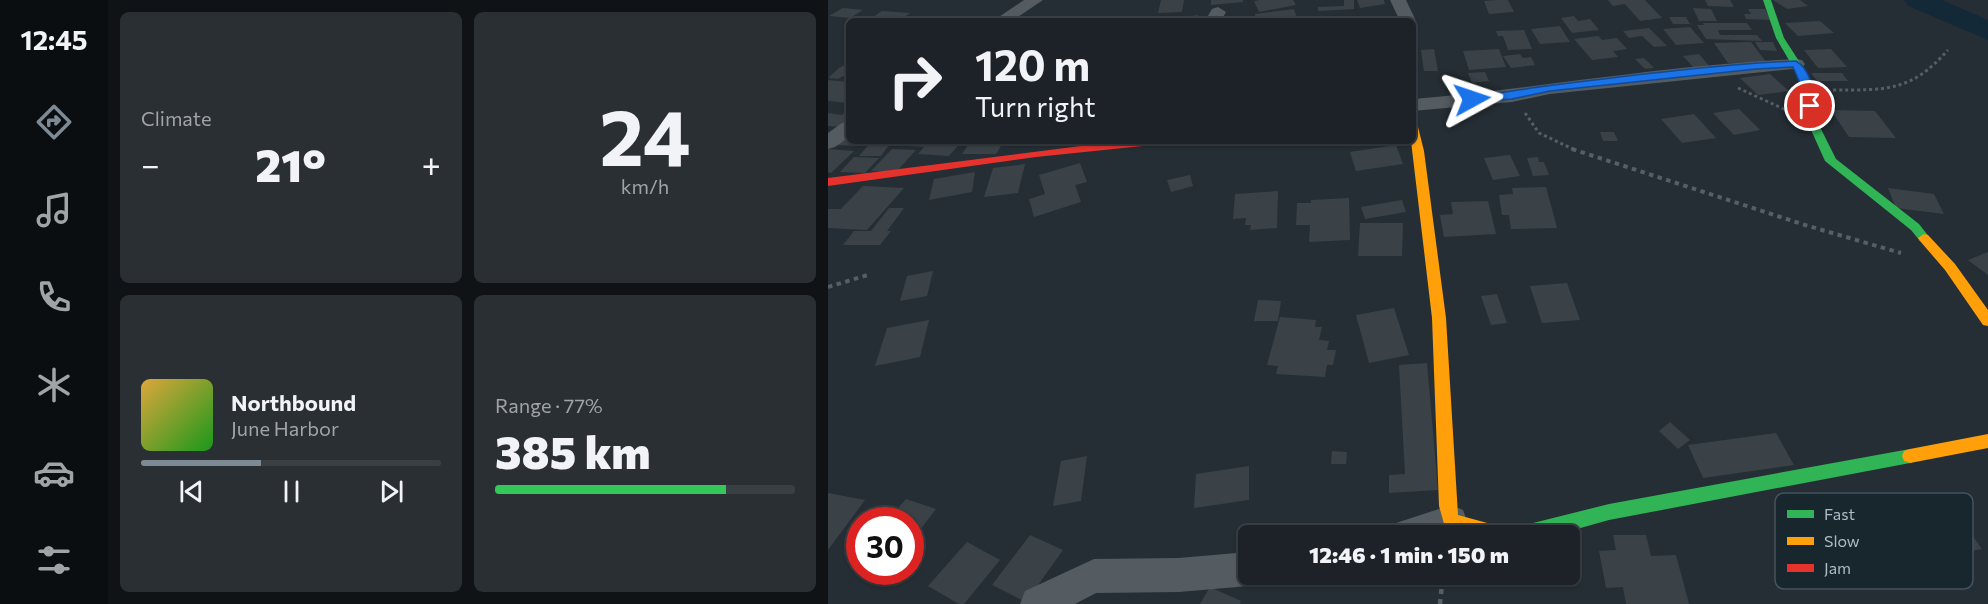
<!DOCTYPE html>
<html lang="en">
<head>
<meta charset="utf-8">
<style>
	body { margin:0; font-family:Commissioner,sans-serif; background:#292f33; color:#f1f3f6; height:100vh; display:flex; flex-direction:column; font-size:22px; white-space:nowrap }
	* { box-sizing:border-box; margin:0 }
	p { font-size:20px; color:#a0a4a7 }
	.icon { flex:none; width:33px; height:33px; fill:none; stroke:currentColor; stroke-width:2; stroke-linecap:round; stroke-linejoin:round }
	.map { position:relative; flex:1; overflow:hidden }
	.panel { display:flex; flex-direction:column; gap:12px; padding:12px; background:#0f1315; width:720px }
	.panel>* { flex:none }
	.hud { position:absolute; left:18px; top:18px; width:570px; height:126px; border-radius:9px; box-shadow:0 2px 4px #0004,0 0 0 2px #3a3f44; background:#1c2227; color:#f1f3f6; overflow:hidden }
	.speed { position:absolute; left:18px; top:507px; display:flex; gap:12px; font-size:30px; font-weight:700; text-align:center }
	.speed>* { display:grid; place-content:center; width:78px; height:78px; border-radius:50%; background:#1c2227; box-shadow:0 2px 4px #0004,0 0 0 2px #3a3f44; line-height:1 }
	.speed .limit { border:9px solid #d22; background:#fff; color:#111 }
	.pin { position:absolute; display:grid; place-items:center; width:51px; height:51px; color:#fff; margin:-26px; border:3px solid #fff; border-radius:50%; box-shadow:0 2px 6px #0007 }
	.me { position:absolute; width:66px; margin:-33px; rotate:85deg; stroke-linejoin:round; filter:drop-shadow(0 0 4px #0008) }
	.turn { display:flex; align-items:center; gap:21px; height:126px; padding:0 30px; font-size:27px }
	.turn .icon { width:78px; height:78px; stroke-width:2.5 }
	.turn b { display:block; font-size:42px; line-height:51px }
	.big { font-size:45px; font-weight:800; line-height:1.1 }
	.panel .widget { flex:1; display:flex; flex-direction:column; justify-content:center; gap:9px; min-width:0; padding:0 21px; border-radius:9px; background:#292f33 }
	.panel .dial { align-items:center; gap:0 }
	.dial b { font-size:78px; line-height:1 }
	.song { display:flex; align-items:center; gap:18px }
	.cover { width:72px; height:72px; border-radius:9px; background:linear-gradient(135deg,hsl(40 70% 55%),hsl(120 70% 35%)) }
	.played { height:6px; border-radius:3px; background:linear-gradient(90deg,#7d8a94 40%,#3a3f44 40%) }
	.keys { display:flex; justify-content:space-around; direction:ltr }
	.heat { display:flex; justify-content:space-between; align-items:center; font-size:33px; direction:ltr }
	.charge { height:9px; border-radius:4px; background:linear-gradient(90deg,#34c759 77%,#3a3f44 0) }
	.panel .tiles { flex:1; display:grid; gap:12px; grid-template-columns:repeat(2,1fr) }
	.trip { position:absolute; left:410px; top:525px; width:342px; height:60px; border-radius:9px; background:#1c2227; box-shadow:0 2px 4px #0004,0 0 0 2px #3a3f44; font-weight:800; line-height:60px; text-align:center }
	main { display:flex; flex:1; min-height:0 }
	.tabs { display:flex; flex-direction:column; width:108px; justify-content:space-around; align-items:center; background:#0b0e10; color:#a0a4a7 }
	.tabs .icon { width:42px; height:42px }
	.tabs .active { color:#7d8a94 }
	.tabs b { font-size:27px; color:#f1f3f6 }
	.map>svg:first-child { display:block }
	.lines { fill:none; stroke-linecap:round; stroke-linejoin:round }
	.river { fill:#142938; fill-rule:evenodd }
	.building { fill:#3a4248 }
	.path-far2 { stroke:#565f63; stroke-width:3; stroke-dasharray:3 3; stroke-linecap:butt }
	.path-far1 { stroke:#565f63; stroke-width:4; stroke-dasharray:4.5 4.5; stroke-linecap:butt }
	.path { stroke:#565f63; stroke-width:4.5; stroke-dasharray:5 5; stroke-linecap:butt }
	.street { fill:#545c62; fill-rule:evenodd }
	.fast { fill:#30b455; fill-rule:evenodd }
	.slow { fill:#ff9f0a; fill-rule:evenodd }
	.jam { fill:#e5322d; fill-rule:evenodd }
	.route { fill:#1a73e8; stroke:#114b97; stroke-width:1.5 }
	.key { fill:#18262e; stroke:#45535c; stroke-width:1.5 }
	.key-label { font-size:16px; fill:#adbcc7 }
</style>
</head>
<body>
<main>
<nav class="tabs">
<b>12:45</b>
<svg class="icon active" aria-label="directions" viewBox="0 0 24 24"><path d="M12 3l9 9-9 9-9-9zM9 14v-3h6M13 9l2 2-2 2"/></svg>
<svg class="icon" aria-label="music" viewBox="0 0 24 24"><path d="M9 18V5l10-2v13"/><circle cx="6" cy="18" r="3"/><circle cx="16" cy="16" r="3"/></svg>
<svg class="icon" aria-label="phone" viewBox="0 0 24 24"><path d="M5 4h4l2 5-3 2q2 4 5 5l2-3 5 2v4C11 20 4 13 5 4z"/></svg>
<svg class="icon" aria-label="climate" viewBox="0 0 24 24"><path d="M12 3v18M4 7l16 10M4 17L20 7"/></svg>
<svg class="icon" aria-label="car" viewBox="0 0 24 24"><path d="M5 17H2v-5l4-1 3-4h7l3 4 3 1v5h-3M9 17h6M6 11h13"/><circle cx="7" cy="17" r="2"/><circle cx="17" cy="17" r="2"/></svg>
<svg class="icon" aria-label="filters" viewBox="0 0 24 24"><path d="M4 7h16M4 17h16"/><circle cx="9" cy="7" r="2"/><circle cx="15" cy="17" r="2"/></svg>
</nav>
<section class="panel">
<div class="tiles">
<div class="widget"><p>Climate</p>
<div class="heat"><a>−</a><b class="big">21°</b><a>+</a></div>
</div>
<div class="widget dial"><b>24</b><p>km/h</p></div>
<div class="widget">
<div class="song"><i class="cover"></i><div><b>Northbound</b><p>June Harbor</p></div></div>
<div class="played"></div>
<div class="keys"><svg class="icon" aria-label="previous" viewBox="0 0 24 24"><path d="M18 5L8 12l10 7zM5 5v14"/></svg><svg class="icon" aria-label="pause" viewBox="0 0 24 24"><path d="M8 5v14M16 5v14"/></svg><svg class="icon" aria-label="next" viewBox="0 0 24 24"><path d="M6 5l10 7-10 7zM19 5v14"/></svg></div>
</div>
<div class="widget"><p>Range · 77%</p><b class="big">385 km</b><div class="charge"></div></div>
</div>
</section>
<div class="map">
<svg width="1160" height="604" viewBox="0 0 1160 604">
	<rect width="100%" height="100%" fill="#252e34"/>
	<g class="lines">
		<path class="river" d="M 1076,0 L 1114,0 L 1160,20 L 1160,40 L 1080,6 Z"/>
	</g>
	<g class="building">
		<path d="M 333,0 L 356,0 L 354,12 L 330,13 Z"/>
		<path d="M 383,0 L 415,0 L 415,2 L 383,5 Z"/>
		<path d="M 432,0 L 465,0 L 468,5 L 431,12 L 426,1 Z"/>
		<path d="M 516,0 L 526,0 L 526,9 L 490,11 L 490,7 L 516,6 Z"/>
		<path d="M 529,0 L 556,0 L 557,4 L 532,8 Z"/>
		<path d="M 669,0 L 680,0 L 686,12 L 661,14 L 656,1 Z"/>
		<path d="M 780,0 L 817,0 L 834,18 L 812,21 L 797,4 L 785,6 Z"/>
		<path d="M 877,0 L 902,0 L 906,7 L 880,6 Z"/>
		<path d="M 945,0 L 972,0 L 980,6 L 959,9 Z"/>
		<path d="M 15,8 L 35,10 L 22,18 L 1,16 Z"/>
		<path d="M 865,8 L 883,9 L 889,21 L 871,21 Z"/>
		<path d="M 466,9 L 470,21 L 428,21 L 427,14 Z"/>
		<path d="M 920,9 L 937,9 L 943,20 L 918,19 L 916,14 L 923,14 Z"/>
		<path d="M 54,11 L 82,13 L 71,21 L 42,19 Z"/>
		<path d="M 370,15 L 372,21 L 353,21 L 352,18 Z"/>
		<path d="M 746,16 L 750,21 L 762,19 L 771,30 L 744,33 L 733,18 Z"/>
		<path d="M 841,17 L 858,17 L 862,24 L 845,24 Z"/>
		<path d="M 992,21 L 1006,33 L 970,36 L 957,23 Z"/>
		<path d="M 875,23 L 919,23 L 924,30 L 890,30 L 892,35 L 929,35 L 934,41 L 878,39 L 869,25 L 876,25 Z"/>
		<path d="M 732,26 L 742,42 L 712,44 L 703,29 Z"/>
		<path d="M 862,27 L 876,43 L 848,45 L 835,29 Z"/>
		<path d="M 821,28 L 839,46 L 826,47 L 814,36 L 801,38 L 795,31 Z"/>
		<path d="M 696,30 L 704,49 L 680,50 L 675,36 L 670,36 L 668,31 Z"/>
		<path d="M 770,36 L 774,40 L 789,38 L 799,49 L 785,51 L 790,57 L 764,60 L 746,39 Z"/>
		<path d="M 923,42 L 938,62 L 900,63 L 886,43 Z"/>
		<path d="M 927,42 L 945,42 L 949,51 L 932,50 Z"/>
		<path d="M 606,49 L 610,71 L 596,71 L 593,50 Z"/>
		<path d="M 671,49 L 678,67 L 641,70 L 635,51 Z"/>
		<path d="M 1003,49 L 1019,67 L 990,68 L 976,50 Z"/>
		<path d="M 692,54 L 695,58 L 703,57 L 707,65 L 683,68 L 675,56 Z"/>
		<path d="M 871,54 L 882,67 L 866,68 L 855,56 Z"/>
		<path d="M 816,58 L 826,68 L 817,69 L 807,59 Z"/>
		<path d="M 21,63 L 21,76 L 15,76 L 10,79 L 0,78 L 11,68 Z"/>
		<path d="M 657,72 L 661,81 L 644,83 L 640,73 Z"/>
		<path d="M 983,73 L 1014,73 L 1020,81 L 989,81 Z"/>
		<path d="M 942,74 L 961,91 L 930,95 L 912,78 Z"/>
		<path d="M 0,80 L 21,82 L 21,103 L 0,101 Z"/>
		<path d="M 21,109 L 21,124 L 17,127 L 0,126 L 0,113 L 14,115 Z"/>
		<path d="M 911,109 L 932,130 L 906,135 L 885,113 Z"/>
		<path d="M 1003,110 L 1047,111 L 1068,138 L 1021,137 Z"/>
		<path d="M 866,114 L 888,138 L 854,143 L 833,119 Z"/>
		<path d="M 772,132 L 786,132 L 790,141 L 775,141 Z"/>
		<path d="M 21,134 L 21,141 L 37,141 L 33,146 L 7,145 Z"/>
		<path d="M 44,141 L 64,141 L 53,156 L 31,156 Z"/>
		<path d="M 70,141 L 134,141 L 121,156 L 90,154 L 96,147 L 66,145 Z"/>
		<path d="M 143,141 L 176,141 L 168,154 L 134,154 Z"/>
		<path d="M 568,145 L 575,164 L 528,171 L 522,152 Z"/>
		<path d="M 0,149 L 26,151 L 3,173 L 0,172 Z"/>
		<path d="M 64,149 L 88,150 L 68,172 L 43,171 Z"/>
		<path d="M 682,155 L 692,176 L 665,180 L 656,158 Z"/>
		<path d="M 26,157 L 51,158 L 37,173 L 12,172 Z"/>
		<path d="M 710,157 L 711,162 L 716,162 L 721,175 L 705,176 L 699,158 Z"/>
		<path d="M 252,163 L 259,182 L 247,185 L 253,202 L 206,217 L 201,199 L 217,194 L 211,175 Z"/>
		<path d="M 197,164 L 190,193 L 156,197 L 165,168 Z"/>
		<path d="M 147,172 L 144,192 L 101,200 L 106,179 Z"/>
		<path d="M 362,175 L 365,186 L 343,192 L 339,180 Z"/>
		<path d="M 35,186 L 76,188 L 39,230 L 0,228 L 0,209 L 13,209 Z"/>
		<path d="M 718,187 L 729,228 L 683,229 L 681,215 L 674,215 L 671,195 L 685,194 L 684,188 Z"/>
		<path d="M 1060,188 L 1106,194 L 1116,214 L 1068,208 Z"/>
		<path d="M 450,191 L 449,228 L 422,230 L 423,225 L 417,225 L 418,218 L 405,219 L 407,194 Z"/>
		<path d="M 521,198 L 522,240 L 481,242 L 482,225 L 468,225 L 469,203 L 483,203 L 483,200 Z"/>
		<path d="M 574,200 L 578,212 L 537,219 L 533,207 Z"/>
		<path d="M 660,201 L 668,234 L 616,237 L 612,215 L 625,214 L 623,202 Z"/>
		<path d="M 61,208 L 76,208 L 59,231 L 63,231 L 52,245 L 15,245 L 26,231 L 43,231 Z"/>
		<path d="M 532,223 L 575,223 L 574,256 L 530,256 Z"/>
		<path d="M 1160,252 L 1160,275 L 1140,260 Z"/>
		<path d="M 105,271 L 99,296 L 72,301 L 79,276 Z"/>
		<path d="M 739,283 L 752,320 L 714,323 L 702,286 Z"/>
		<path d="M 669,294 L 679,323 L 663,325 L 653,296 Z"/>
		<path d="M 430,300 L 453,301 L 450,321 L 426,321 Z"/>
		<path d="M 566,308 L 581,355 L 541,363 L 528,315 Z"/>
		<path d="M 452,317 L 488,320 L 487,327 L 494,327 L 491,340 L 501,341 L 499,350 L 508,350 L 505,365 L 499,365 L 497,377 L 448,374 L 450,366 L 439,365 Z"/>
		<path d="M 101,320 L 92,357 L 47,366 L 59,328 Z"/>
		<path d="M 599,363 L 610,490 L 561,493 L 561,475 L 577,474 L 571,365 Z"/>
		<path d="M 842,422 L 862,440 L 850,449 L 831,431 Z"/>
		<path d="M 948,433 L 966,465 L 875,478 L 860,445 Z"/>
		<path d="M 504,451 L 519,452 L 518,464 L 503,464 Z"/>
		<path d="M 259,456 L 253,501 L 225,506 L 233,461 Z"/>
		<path d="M 421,466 L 421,500 L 366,508 L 368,474 Z"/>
		<path d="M 0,493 L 37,500 L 0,550 Z"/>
		<path d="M 78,499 L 108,509 L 92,530 L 82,527 L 82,520 L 60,520 Z"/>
		<path d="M 1121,503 L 1154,549 L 1093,560 L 1062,513 Z"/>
		<path d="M 202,535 L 235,550 L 198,602 L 164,585 Z"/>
		<path d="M 785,535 L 818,535 L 823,556 L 848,555 L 861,604 L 798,604 L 795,587 L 778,588 L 771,551 L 788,550 Z"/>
		<path d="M 139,542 L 172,560 L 136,604 L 131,604 L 100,586 Z"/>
		<path d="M 382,587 L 413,601 L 412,604 L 372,604 Z"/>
	</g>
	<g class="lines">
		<g class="path-far2">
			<path d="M 910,88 L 958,110"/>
			<path d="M 1005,90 C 1058,90 1083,92 1120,50"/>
			<path d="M 697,113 L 711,133 L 747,150"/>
		</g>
		<g class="path-far1">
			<path d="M 744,149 L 977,225 L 1073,253"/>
			<path d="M 0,287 L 43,274"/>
		</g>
		<path class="path" d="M 612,604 L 615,574"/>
		<g class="street">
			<path d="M 196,0 L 215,0 L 184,21 L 165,21 Z"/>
			<path d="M 562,0 L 578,0 L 588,21 L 586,24 L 585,21 L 572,21 Z"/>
			<path d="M 390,7 L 398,12 L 393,21 L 377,21 L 384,9 Z"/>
			<path d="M 968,59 L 974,60 L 977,64 L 974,68 L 722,94 L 684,102 L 585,111 L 585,99 C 713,88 840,65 968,59 Z"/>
			<path d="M 21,121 L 21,137 L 7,147 L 0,149 L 0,133 L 14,123 Z"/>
			<path d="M 623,505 L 635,510 L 639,521 L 635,532 L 626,536 L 561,536 L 565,524 Z"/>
			<path d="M 420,552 L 420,574 L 435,574 L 432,581 L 420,586 L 351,592 L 268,593 L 247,604 L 192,604 L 197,591 L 266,559 L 351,558 Z"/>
		</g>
		<g class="fast">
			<path d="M 935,0 L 943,0 L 956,38 L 978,72 L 985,90 L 989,121 L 1008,159 L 1091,224 L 1102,238 L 1100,241 L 1092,241 L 1083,230 L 997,161 L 979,121 L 975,90 L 968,72 L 948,38 Z"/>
			<path d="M 1082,449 L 1088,451 L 1090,456 L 1088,461 L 1082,463 L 781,520 L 724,536 L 698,536 L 696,532 L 699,526 L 705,523 L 781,504 Z"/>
		</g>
		<g class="slow">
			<path d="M 585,124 L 590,127 L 596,151 L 618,318 L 630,515 L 663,524 L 705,523 L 711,526 L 714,532 L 712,536 L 642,536 L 617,527 L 611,506 L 604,318 L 583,141 L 585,141 Z"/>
			<path d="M 1096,234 L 1100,235 L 1127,264 L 1160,310 L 1160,326 L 1155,325 L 1117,270 L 1092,241 L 1090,238 Z"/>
			<path d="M 1160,434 L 1160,448 L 1082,463 L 1076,461 L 1074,456 L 1076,451 L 1082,449 Z"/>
		</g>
		<path class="jam" d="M 292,141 L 339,141 L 334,144 L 208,157 L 0,186 L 0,178 Z"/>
	</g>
	<path class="route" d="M 968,61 C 981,68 989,94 986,108 L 977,106 L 975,90 L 965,67 L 928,69 L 722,91 L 684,99 L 644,102 L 639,99 L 644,96 C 672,94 699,88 726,85 C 806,75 887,65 968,61 Z"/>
	<rect x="947" y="493" width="198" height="96" rx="9" class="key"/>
	<rect x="959" y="510" width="27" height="8" fill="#30b455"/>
	<rect x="959" y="537" width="27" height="8" fill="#ff9f0a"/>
	<rect x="959" y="564" width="27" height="8" fill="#e5322d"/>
	<g class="key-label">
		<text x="996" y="520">Fast</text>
		<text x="996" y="547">Slow</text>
		<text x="996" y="574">Jam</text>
	</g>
</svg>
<div class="speed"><div class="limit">30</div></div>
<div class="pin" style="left:982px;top:106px;background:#d93025"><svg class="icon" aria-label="arrive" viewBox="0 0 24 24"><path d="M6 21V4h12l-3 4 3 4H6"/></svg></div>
<svg class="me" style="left:644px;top:99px" viewBox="-20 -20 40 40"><path d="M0-17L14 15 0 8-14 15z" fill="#1a73e8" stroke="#fff" stroke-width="4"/></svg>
<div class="trip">12:46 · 1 min · 150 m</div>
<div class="hud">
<div class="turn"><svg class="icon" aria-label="right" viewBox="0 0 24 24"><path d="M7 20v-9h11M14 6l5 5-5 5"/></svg><div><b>120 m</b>Turn right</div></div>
</div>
</div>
</main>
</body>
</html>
